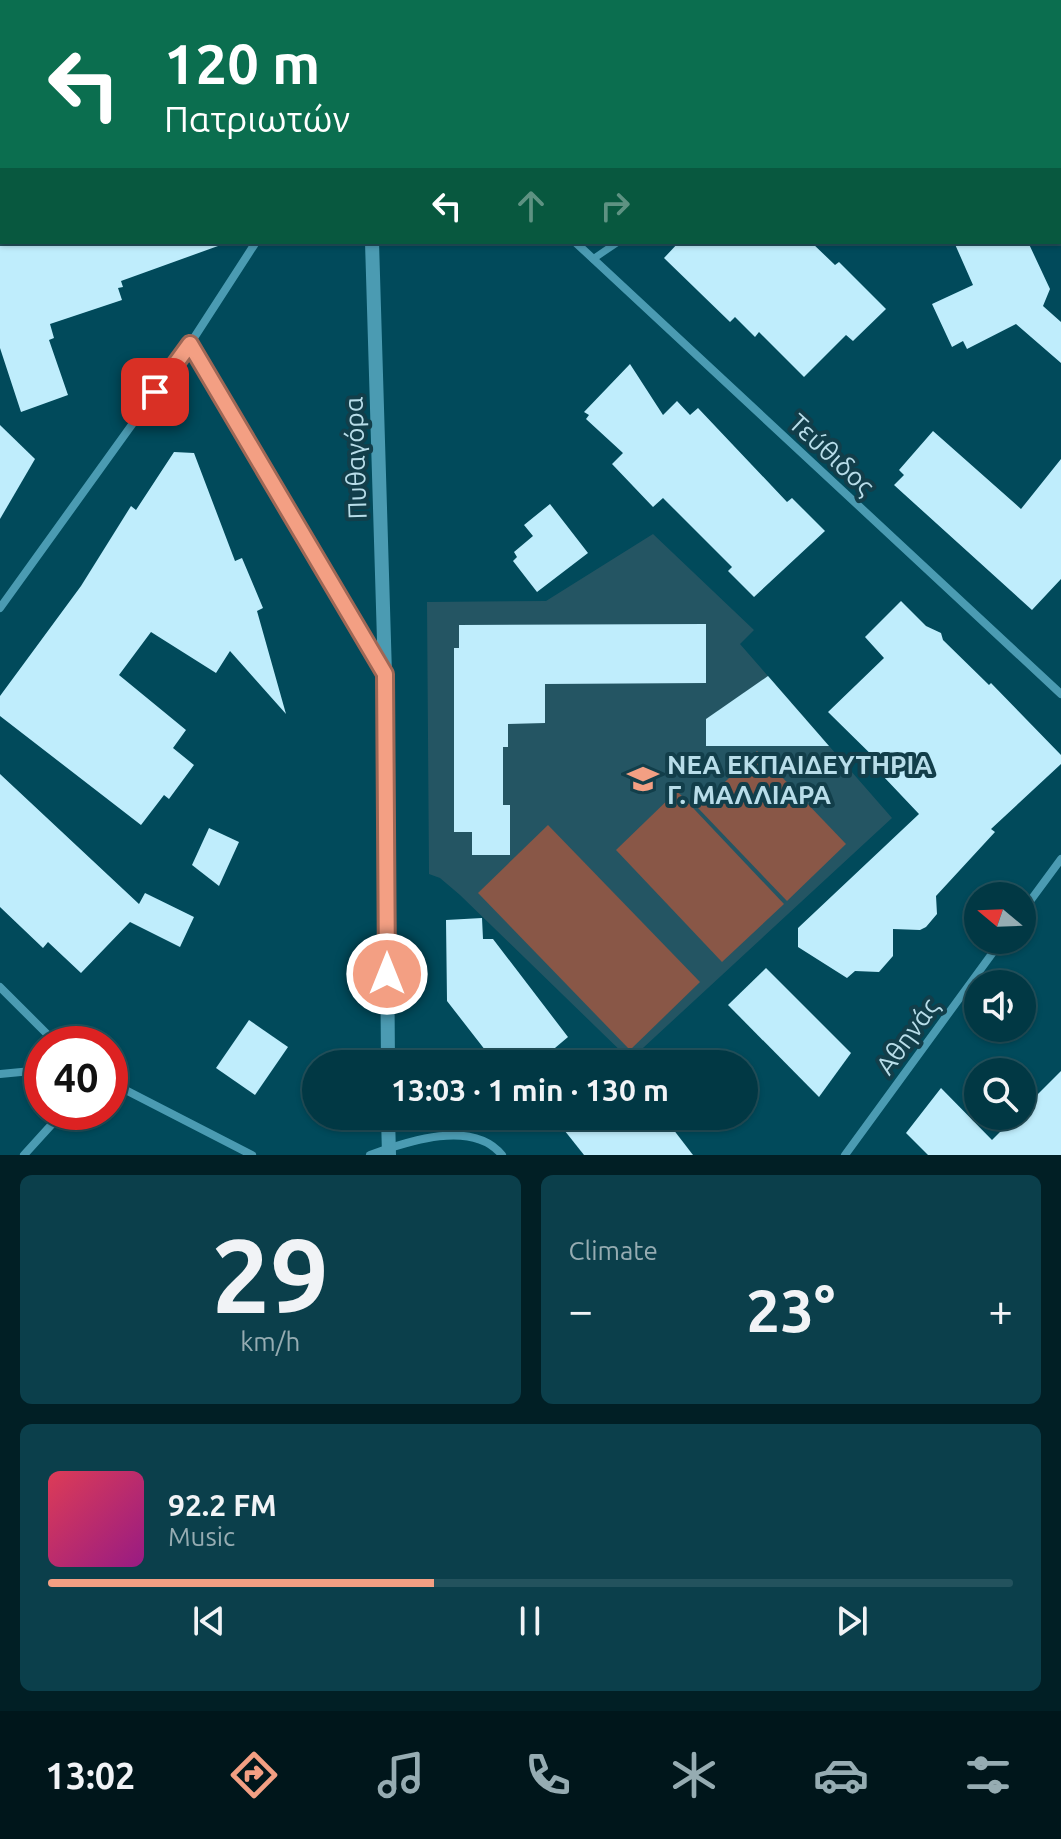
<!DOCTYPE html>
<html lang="en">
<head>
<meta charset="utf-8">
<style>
	body { margin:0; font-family:Ubuntu,sans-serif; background:#0b3f4b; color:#f1f3f6; height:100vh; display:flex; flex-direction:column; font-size:30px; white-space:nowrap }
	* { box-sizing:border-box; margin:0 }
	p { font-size:26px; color:#96acb2 }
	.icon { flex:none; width:44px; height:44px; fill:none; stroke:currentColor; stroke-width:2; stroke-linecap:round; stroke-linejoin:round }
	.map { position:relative; height:1155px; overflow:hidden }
	.details { display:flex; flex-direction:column; gap:20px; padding:20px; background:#011f25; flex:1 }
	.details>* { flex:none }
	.banner { position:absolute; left:0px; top:0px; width:1062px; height:244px; box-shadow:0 2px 6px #0004,0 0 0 2px #23525d; background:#0b6e4f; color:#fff; overflow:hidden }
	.needle { width:52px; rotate:289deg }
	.fabs { position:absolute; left:964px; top:882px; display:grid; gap:16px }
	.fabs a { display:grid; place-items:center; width:72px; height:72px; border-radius:50%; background:#013844; box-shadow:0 2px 6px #0004,0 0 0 2px #23525d; font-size:40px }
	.speed { position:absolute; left:24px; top:1026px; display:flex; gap:16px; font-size:40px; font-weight:700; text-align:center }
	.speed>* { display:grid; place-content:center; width:104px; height:104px; border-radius:50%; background:#013844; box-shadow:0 2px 6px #0004,0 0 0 2px #23525d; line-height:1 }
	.speed .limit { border:12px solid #d22; background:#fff; color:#111 }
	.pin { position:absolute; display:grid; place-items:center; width:68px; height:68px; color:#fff; margin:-34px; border-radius:16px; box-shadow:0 4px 12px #0006 }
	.me { position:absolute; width:88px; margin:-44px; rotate:0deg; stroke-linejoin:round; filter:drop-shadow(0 0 6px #0008) }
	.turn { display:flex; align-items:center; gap:28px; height:168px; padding:0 32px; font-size:36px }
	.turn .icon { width:104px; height:104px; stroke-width:2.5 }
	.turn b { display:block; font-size:56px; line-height:68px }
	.lanes { display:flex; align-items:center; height:76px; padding:0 32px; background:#0003; justify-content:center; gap:40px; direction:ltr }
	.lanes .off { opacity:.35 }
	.big { font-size:60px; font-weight:600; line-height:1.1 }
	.details .tile { flex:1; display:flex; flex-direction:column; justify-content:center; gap:12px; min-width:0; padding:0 28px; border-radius:12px; background:#0b3f4b }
	.details .dial { align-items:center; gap:0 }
	.dial b { font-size:104px; line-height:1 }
	.song { display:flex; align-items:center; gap:24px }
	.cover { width:96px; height:96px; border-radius:12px; background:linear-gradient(135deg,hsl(350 70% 55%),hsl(310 70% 35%)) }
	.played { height:8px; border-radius:4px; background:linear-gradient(90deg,#f39f83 40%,#23525d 40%) }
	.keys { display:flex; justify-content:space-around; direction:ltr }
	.heat { display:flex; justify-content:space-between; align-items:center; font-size:44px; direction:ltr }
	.details .tiles { flex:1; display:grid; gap:20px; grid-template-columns:1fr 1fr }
	.tile:last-child { grid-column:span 2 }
	.trip { position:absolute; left:302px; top:1050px; width:456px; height:80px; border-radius:40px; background:#013844; box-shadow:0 2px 6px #0004,0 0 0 2px #23525d; font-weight:600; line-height:80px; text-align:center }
	.tab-bar { display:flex; height:128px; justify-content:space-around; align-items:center; background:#00161b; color:#96acb2 }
	.tab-bar .icon { width:56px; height:56px }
	.tab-bar .on { color:#f39f83 }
	.tab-bar b { font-size:36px; color:#f1f3f6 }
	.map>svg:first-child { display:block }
	.built { fill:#245563 }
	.green { fill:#895747 }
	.building { fill:#bfedfc }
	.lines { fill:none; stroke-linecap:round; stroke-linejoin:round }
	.pedestrian { stroke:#4b9bb2; stroke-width:7 }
	.minor { stroke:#4b9bb2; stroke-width:8 }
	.tertiary { stroke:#4b9bb2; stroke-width:14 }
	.route-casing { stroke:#9e6755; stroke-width:20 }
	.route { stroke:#f39f83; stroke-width:14 }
	.labels { text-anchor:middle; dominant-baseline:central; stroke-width:8; stroke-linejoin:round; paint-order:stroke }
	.street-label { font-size:26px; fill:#b8dde9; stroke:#123e4a }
	.poi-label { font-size:26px; font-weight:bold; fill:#b8dde9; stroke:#123e4a; text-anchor:start }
</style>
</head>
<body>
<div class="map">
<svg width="1061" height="1155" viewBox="0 0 1061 1155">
	<rect width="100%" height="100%" fill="#014a5b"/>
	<path class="built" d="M 653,534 L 754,630 L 740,644 L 892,818 L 630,1060 L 460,895 L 440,878 L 429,874 L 427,602 L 546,601 Z"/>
	<g class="green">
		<path d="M 534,0 L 953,0 L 530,2 Z"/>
		<path d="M 757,751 L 846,844 L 787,901 L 698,808 Z"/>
		<path d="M 677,791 L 784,904 L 722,962 L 616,850 Z"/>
		<path d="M 548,825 L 700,982 L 630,1050 L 478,893 Z"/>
	</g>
	<g class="building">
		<path d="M 0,242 L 218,242 L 218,246 L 121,281 L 123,287 L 118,288 L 122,300 L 50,324 L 54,338 L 49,340 L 68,395 L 21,412 L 0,348 Z"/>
		<path d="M 679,242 L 811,242 L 835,265 L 839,262 L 886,309 L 853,341 L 846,335 L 804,377 L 759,332 L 755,337 L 735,317 L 730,322 L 664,258 Z"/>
		<path d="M 954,242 L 1028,242 L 1050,289 L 1043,306 L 1061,322 L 1061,363 L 1016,324 L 967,349 L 963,341 L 952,347 L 932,304 L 973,285 Z"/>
		<path d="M 630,364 L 663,415 L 677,401 L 690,415 L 698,408 L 787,502 L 792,498 L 825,531 L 754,597 L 728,571 L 732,567 L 663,498 L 653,507 L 612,464 L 623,453 L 586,419 L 589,415 L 584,412 Z"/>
		<path d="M 0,425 L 35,459 L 0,519 Z"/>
		<path d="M 933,431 L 1021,509 L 1061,459 L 1061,579 L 1032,610 L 894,485 L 904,475 L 899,470 Z"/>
		<path d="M 174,452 L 194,453 L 235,561 L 242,558 L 263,608 L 257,611 L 286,714 L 230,651 L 216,673 L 151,632 L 119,675 L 186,730 L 173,748 L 194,765 L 169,799 L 164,795 L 141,825 L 0,716 L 0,696 L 81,586 L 131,506 L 136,510 Z"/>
		<path d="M 550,504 L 588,553 L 537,592 L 513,561 L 517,557 L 514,552 L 533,536 L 524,525 Z"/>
		<path d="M 901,601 L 926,626 L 941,633 L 943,640 L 989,685 L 991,683 L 1061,755 L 1061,764 L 991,829 L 995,832 L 936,896 L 937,914 L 926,927 L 920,930 L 893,929 L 893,956 L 879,972 L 855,971 L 847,978 L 798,947 L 798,928 L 919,814 L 883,776 L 888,771 L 828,712 L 884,658 L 865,637 Z"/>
		<path d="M 706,624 L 706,683 L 545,684 L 545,723 L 508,724 L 508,747 L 503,747 L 503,805 L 510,805 L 510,855 L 472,855 L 472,832 L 454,832 L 454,648 L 459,648 L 459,625 Z"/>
		<path d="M 768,676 L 829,746 L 706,746 L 706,719 Z"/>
		<path d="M 0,774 L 139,904 L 145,893 L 194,917 L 180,947 L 130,922 L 81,973 L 48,942 L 43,948 L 0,907 Z"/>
		<path d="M 209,828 L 239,842 L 219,886 L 192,865 Z"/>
		<path d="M 482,918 L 483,939 L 493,939 L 568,1037 L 536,1064 L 496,1064 L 447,1001 L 446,920 Z"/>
		<path d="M 766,968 L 851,1053 L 819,1097 L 728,1005 Z"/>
		<path d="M 249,1020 L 288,1047 L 255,1095 L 216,1068 Z"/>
		<path d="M 1061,1071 L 1061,1155 L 928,1155 L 906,1133 L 941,1088 L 992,1140 L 1016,1116 L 1022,1116 L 1022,1110 Z"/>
		<path d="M 553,1116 L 663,1116 L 693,1155 L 584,1155 Z"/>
	</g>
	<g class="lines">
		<g class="pedestrian">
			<path d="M 968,2 L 971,0"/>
			<path d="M 593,259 L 618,242"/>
		</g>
		<g class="minor">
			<path d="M 1001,0 L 1002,2"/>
			<path d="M 326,2 L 327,0"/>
			<path d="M 476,2 L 480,0"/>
			<path d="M 1060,126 L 1061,128"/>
			<path d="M 0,172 L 2,172"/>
			<path d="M 575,242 L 1061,694"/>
			<path d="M 190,344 L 383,670"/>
			<path d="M 0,608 L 190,344 L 256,242"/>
			<path d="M 1022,912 L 1061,859"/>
			<path d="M 0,987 L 57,1044"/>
			<path d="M 0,1074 L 42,1070"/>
			<path d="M 110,1082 L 252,1155"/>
			<path d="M 24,1155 L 63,1112"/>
			<path d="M 370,1155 C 408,1141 473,1119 502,1155"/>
			<path d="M 845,1155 L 1002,940"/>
		</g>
		<g class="tertiary">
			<path d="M 366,0 L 366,2"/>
			<path d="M 372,242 L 385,674 L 388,1064"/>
			<path d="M 388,1116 L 389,1155"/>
		</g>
	</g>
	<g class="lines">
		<defs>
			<path id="route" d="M 155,392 L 190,344 L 385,674 L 387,974"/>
		</defs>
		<use href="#route" class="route-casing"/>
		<use href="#route" class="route"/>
	</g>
	<defs>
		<symbol id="school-bare" viewBox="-9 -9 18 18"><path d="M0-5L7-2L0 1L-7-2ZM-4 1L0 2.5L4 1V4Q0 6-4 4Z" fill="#f39f83" stroke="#123e4a" stroke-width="2.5" paint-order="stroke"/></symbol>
	</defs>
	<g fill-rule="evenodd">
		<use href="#school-bare" x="621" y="757" width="44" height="44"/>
	</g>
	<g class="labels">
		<g class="street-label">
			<text transform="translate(832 454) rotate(43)">Τεύθιδος</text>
			<text transform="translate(355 458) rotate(-92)">Πυθαγόρα</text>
			<text transform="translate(907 1036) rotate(-54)">Αθηνάς</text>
		</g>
		<g class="poi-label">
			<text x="667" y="764">ΝΕΑ ΕΚΠΑΙΔΕΥΤΗΡΙΑ<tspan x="667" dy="30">Γ. ΜΑΛΛΙΑΡΑ</tspan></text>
		</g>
	</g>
</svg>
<div class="fabs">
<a><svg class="needle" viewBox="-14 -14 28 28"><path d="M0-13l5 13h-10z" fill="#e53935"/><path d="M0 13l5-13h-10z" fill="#96acb2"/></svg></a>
<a><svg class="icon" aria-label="sound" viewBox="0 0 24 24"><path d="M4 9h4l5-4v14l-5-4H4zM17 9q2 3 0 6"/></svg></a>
<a><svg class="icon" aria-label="search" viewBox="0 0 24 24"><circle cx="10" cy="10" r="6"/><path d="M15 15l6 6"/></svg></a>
</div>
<div class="speed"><div class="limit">40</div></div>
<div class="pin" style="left:155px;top:392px;background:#d93025"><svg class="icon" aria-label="arrive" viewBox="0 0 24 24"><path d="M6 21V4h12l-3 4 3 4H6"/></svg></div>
<svg class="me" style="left:387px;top:974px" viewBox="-20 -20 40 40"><circle r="17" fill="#f39f83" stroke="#fff" stroke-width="3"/><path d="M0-11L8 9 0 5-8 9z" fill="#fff"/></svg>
<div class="trip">13:03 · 1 min · 130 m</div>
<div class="banner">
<div class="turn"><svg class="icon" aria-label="left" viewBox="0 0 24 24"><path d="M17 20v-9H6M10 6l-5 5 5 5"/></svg><div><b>120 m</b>Πατριωτών</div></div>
<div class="lanes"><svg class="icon" aria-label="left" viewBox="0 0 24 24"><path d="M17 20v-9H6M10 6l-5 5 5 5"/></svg><svg class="icon off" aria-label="ahead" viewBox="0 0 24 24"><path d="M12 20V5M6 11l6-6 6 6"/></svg><svg class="icon off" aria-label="right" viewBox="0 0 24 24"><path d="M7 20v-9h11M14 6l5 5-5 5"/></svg></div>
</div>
</div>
<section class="details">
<div class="tiles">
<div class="tile dial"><b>29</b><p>km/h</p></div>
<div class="tile"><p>Climate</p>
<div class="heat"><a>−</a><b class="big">23°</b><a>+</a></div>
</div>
<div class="tile">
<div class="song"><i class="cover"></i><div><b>92.2 FM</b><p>Music</p></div></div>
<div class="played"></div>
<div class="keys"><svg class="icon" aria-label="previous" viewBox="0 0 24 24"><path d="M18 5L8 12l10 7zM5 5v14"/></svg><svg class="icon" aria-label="pause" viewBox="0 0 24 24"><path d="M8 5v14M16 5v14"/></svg><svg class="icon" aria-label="next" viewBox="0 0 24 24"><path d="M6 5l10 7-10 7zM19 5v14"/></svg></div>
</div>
</div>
</section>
<nav class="tab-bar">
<b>13:02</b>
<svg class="icon on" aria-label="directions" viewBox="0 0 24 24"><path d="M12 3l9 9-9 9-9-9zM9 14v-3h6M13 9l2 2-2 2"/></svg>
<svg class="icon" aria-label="music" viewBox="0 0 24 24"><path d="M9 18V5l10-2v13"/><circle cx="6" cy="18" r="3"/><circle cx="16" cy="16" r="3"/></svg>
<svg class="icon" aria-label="phone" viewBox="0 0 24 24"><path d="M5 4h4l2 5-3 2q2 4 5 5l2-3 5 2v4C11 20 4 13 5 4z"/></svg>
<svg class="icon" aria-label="climate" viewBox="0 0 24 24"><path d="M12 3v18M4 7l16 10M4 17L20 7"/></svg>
<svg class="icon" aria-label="car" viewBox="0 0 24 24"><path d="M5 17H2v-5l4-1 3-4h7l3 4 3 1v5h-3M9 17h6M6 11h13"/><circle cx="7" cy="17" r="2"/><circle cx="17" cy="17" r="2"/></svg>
<svg class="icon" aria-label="filters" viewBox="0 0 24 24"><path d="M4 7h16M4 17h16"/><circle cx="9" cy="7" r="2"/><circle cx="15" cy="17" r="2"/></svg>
</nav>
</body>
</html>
